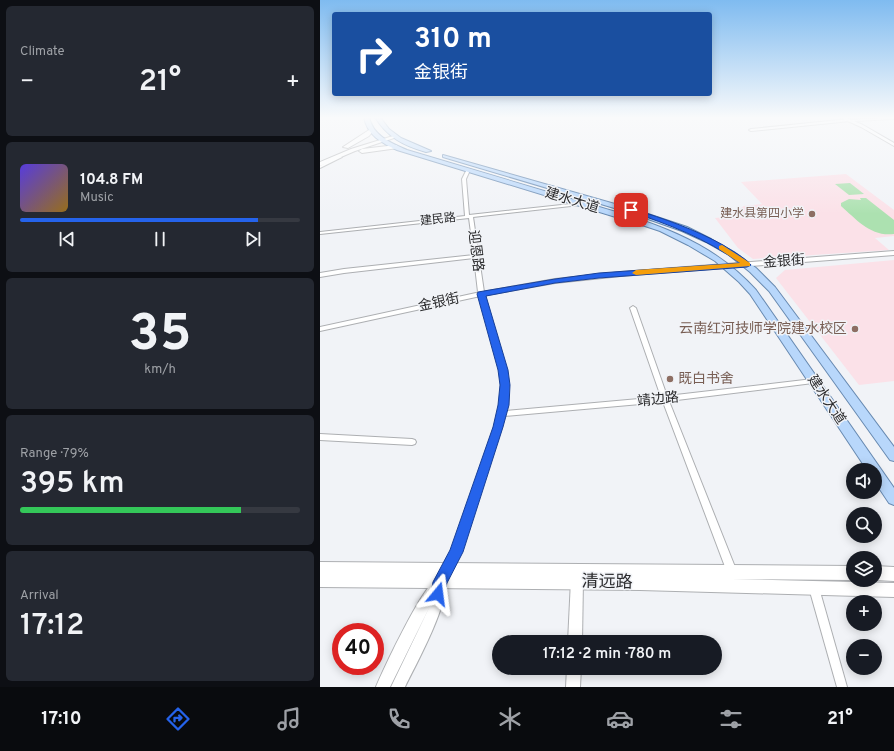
<!DOCTYPE html>
<html lang="en">
<head>
<meta charset="utf-8">
<style>
	body { margin:0; font-family:Overpass,"Noto Sans SC",sans-serif; background:#242831; color:#f1f3f6; height:100vh; display:flex; flex-direction:column; font-size:15px; white-space:nowrap }
	* { box-sizing:border-box; margin:0 }
	p { font-size:13px; color:#9ea1a6 }
	.icon { flex:none; width:22px; height:22px; fill:none; stroke:currentColor; stroke-width:2; stroke-linecap:round; stroke-linejoin:round }
	.map { position:relative; flex:1; overflow:hidden }
	.drawer { display:flex; flex-direction:column; gap:6px; padding:6px; background:#0d0f14; width:320px }
	.drawer>* { flex:none }
	.banner { position:absolute; left:12px; top:12px; width:380px; height:84px; border-radius:4px; box-shadow:0 2px 10px #0003; background:#1a4fa0; color:#fff; overflow:hidden }
	.buttons { position:absolute; left:526px; top:463px; display:grid; gap:8px }
	.buttons a { display:grid; place-items:center; width:36px; height:36px; border-radius:50%; background:#171b24; box-shadow:0 2px 10px #0003; font-size:20px }
	.speed { position:absolute; left:12px; top:623px; display:flex; gap:8px; font-size:20px; font-weight:700; text-align:center }
	.speed>* { display:grid; place-content:center; width:52px; height:52px; border-radius:50%; background:#171b24; box-shadow:0 2px 10px #0003; line-height:1 }
	.speed .limit { border:6px solid #d22; background:#fff; color:#111 }
	.pin { position:absolute; display:grid; place-items:center; width:34px; height:34px; color:#fff; margin:-17px; border-radius:8px; box-shadow:0 2px 6px #0006 }
	.me { position:absolute; width:44px; margin:-22px; rotate:16deg; stroke-linejoin:round; filter:drop-shadow(0 0 3px #0008) }
	.turn { display:flex; align-items:center; gap:14px; height:84px; padding:0 16px; font-size:18px }
	.turn .icon { width:52px; height:52px; stroke-width:2.5 }
	.turn b { display:block; font-size:28px; line-height:34px }
	.big { font-size:30px; font-weight:600; line-height:1.1 }
	.drawer .widget { flex:1; display:flex; flex-direction:column; justify-content:center; gap:6px; min-width:0; padding:0 14px; border-radius:6px; background:#242831 }
	.drawer .dial { align-items:center; gap:0 }
	.dial b { font-size:52px; line-height:1 }
	.song { display:flex; align-items:center; gap:12px }
	.cover { width:48px; height:48px; border-radius:6px; background:linear-gradient(135deg,hsl(250 70% 55%),hsl(40 70% 35%)) }
	.played { height:4px; border-radius:2px; background:linear-gradient(90deg,#2563eb 85%,#363941 85%) }
	.keys { display:flex; justify-content:space-around; direction:ltr }
	.heat { display:flex; justify-content:space-between; align-items:center; font-size:22px; direction:ltr }
	.charge { height:6px; border-radius:3px; background:linear-gradient(90deg,#34c759 79%,#363941 0) }
	.trip { position:absolute; left:172px; top:635px; width:230px; height:40px; border-radius:20px; background:#171b24; box-shadow:0 2px 10px #0003; font-weight:600; line-height:40px; text-align:center }
	.tabs { display:flex; height:64px; justify-content:space-around; align-items:center; background:#090b0e; color:#9ea1a6 }
	.tabs .icon { width:28px; height:28px }
	.tabs .current { color:#2563eb }
	.tabs b { font-size:18px; color:#f1f3f6 }
	main { display:flex; flex:1; min-height:0 }
	.map>svg:first-child { display:block }
	.education { fill:#fbe1e8 }
	.green { fill:#ace1b0 }
	.lines { fill:none; stroke-linecap:round; stroke-linejoin:round }
	.minor-casing { stroke:#adafb2; stroke-width:2 }
	.tertiary-casing { stroke:#adafb2; stroke-width:2 }
	.secondary-casing { stroke:#adafb2; stroke-width:2 }
	.primary-casing { stroke:#688ab1; stroke-width:2 }
	.minor { fill:#fff; fill-rule:evenodd }
	.tertiary { fill:#fff; fill-rule:evenodd }
	.secondary { fill:#fff; fill-rule:evenodd }
	.primary { fill:#b8d7fb; fill-rule:evenodd }
	.route { fill:#2563eb; stroke:#184099 }
	.slow { fill:#f59e0b }
	.education-dot { fill:#8d6e63; stroke:#f1f3f7; stroke-width:1.5 }
	.labels { text-anchor:middle; dominant-baseline:central; stroke-width:3; stroke-linejoin:round; paint-order:stroke }
	.far-education-label { font-size:12px; fill:#785e54; stroke:#f1f3f7; text-anchor:end }
	.far-street-label { font-size:12px; fill:#2b2b2d; stroke:#f1f3f7 }
	.street-label { font-size:14px; fill:#2b2b2d; stroke:#f1f3f7 }
	.education-label { font-size:14px; fill:#785e54; stroke:#f1f3f7; text-anchor:end }
	.near-street-label { font-size:17px; fill:#2b2b2d; stroke:#f1f3f7 }
</style>
</head>
<body>
<main>
<section class="drawer">
<div class="widget"><p>Climate</p>
<div class="heat"><a>−</a><b class="big">21°</b><a>+</a></div>
</div>
<div class="widget">
<div class="song"><i class="cover"></i><div><b>104.8 FM</b><p>Music</p></div></div>
<div class="played"></div>
<div class="keys"><svg class="icon" aria-label="previous" viewBox="0 0 24 24"><path d="M18 5L8 12l10 7zM5 5v14"/></svg><svg class="icon" aria-label="pause" viewBox="0 0 24 24"><path d="M8 5v14M16 5v14"/></svg><svg class="icon" aria-label="next" viewBox="0 0 24 24"><path d="M6 5l10 7-10 7zM19 5v14"/></svg></div>
</div>
<div class="widget dial"><b>35</b><p>km/h</p></div>
<div class="widget"><p>Range · 79%</p><b class="big">395 km</b><div class="charge"></div></div>
<div class="widget"><p>Arrival</p><b class="big">17:12</b></div>
</section>
<div class="map">
<svg width="574" height="687" viewBox="0 0 574 687">
	<rect width="100%" height="100%" fill="#f1f3f7"/>
	<g class="education">
		<path d="M 526,174 L 574,210 L 574,236 L 555,238 L 569,250 L 433,259 L 418,248 L 395,218 L 405,217 L 424,206 L 442,204 L 421,182 Z"/>
		<path d="M 574,260 L 574,381 L 539,385 L 456,278 L 465,270 Z"/>
	</g>
	<g class="green">
		<path d="M 530,183 L 544,194 L 529,195 L 515,184 Z"/>
		<path d="M 540,198 L 546,198 L 574,220 L 574,234 C 551,237 537,220 521,206 L 521,203 L 529,199 L 541,200 Z"/>
	</g>
	<g class="lines">
		<defs>
			<g id="minor">
				<path d="M 529,119 L 530,121 L 431,131 L 429,130 L 431,129 Z"/>
				<path d="M 19,156 L 22,157 L 0,168 L 0,166 Z"/>
				<path d="M 147,169 L 150,170 L 146,179 L 149,215 L 260,203 L 262,204 L 260,205 L 153,217 L 164,292 L 186,369 L 188,395 L 185,411 L 341,397 L 310,308 L 313,306 L 316,308 L 347,396 L 493,379 L 495,379 L 496,381 L 495,383 L 493,383 L 349,401 L 417,572 L 415,575 L 412,576 L 409,575 L 407,572 L 343,402 L 184,416 L 182,427 L 140,552 L 129,573 L 126,574 L 123,573 L 121,570 L 132,550 L 174,427 L 182,395 L 180,369 L 158,292 L 154,258 L 24,273 L 0,277 L 0,273 L 24,269 L 154,255 L 149,218 L 0,234 L 0,232 L 145,216 L 142,179 Z"/>
				<path d="M 0,434 L 92,439 L 95,440 L 96,442 L 95,444 L 92,445 L 0,440 Z"/>
				<path d="M 494,583 L 497,585 L 499,588 L 527,687 L 517,687 L 489,588 L 491,585 Z"/>
			</g>
			<g id="tertiary">
				<path d="M 519,117 L 525,117 L 531,120 L 574,117 L 574,119 L 534,121 L 543,125 L 574,143 L 574,146 L 541,127 Z"/>
				<path d="M 574,251 L 574,255 L 301,276 L 235,283 L 156,297 L 0,331 L 0,327 L 156,293 L 235,279 L 301,272 Z"/>
				<path d="M 257,574 L 261,576 L 263,580 L 262,642 L 248,642 L 251,580 L 253,576 Z"/>
				<path d="M 120,576 L 124,578 C 133,598 95,666 85,687 L 71,687 L 110,606 L 70,687 L 56,687 C 64,668 104,582 120,576 Z"/>
				<path d="M 247,668 L 261,668 L 260,687 L 246,687 Z"/>
			</g>
			<g id="secondary">
				<path d="M 49,130 L 53,131 L 49,136 L 28,148 L 23,147 Z"/>
				<path d="M 73,136 L 77,137 L 35,151 L 0,166 L 0,162 L 31,149 Z"/>
				<path d="M 76,145 L 79,147 L 78,148 L 42,153 L 39,151 L 42,149 Z"/>
				<path d="M 0,562 L 533,566 L 533,580 L 412,579 L 574,583 L 574,597 L 320,590 L 0,587 Z"/>
				<path d="M 555,566 L 574,567 L 574,581 L 555,580 Z"/>
			</g>
			<g id="primary">
				<path d="M 44,117 L 49,117 C 53,136 71,143 87,150 C 138,165 189,180 241,196 C 312,217 384,232 436,290 L 574,488 L 574,505 L 569,503 L 555,482 L 555,470 L 547,470 L 430,294 L 419,282 L 395,261 L 368,245 L 340,231 L 325,226 L 77,150 C 62,143 47,135 44,117 Z"/>
				<path d="M 55,117 L 60,117 L 69,129 L 81,138 L 111,151 L 106,152 C 84,146 67,137 55,117 Z"/>
				<path d="M 123,155 L 316,210 L 367,227 L 391,239 L 414,252 L 436,268 L 455,287 L 574,447 L 574,461 L 570,460 L 449,291 L 430,272 L 409,255 L 386,242 L 362,231 L 311,213 L 123,157 Z"/>
			</g>
		</defs>
		<use href="#minor" class="minor-casing"/>
		<use href="#tertiary" class="tertiary-casing"/>
		<use href="#secondary" class="secondary-casing"/>
		<use href="#primary" class="primary-casing"/>
		<use href="#minor" class="minor"/>
		<use href="#tertiary" class="tertiary"/>
		<use href="#secondary" class="secondary"/>
		<use href="#primary" class="primary"/>
	</g>
	<linearGradient id="sky" x2="0" y2="1"><stop stop-color="#7fbbf0"/><stop offset="0.55" stop-color="#f9fafb"/><stop offset="1" stop-color="#f9fafb" stop-opacity="0"/></linearGradient>
	<rect width="574" height="214" fill="url(#sky)"/>
	<path class="route" d="M 309,209 L 313,209 C 345,219 374,229 403,245 C 412,251 424,257 431,265 L 427,267 L 279,278 L 235,283 L 166,296 L 188,370 L 190,385 L 189,405 L 183,427 L 143,552 L 127,583 L 123,599 L 118,601 L 113,599 L 111,594 L 113,582 L 130,550 L 173,427 L 178,405 L 180,385 L 178,370 L 157,294 L 158,292 L 235,279 L 279,273 L 420,263 C 385,238 350,225 309,211 Z"/>
	<path class="slow" d="M 402,245 L 430,263 L 430,266 L 316,275 L 312,273 L 316,270 L 420,263 L 399,249 L 399,246 Z"/>
	<g class="education-dot">
		<circle cx="492" cy="214" r="4"/>
		<circle cx="535" cy="329" r="4"/>
		<circle cx="350" cy="379" r="4"/>
	</g>
	<g class="labels">
		<g class="far-education-label">
			<text x="484" y="214">建水县第四小学</text>
		</g>
		<g class="far-street-label">
			<text transform="translate(118 220) rotate(-6)">建民路</text>
		</g>
		<g class="street-label">
			<text transform="translate(252 201) rotate(17)">建水大道</text>
			<text transform="translate(155 251) rotate(83)">迎恩路</text>
			<text transform="translate(464 262) rotate(-4)">金银街</text>
			<text transform="translate(119 303) rotate(-12)">金银街</text>
			<text transform="translate(338 400) rotate(-6)">靖边路</text>
			<text transform="translate(506 400) rotate(56)">建水大道</text>
		</g>
		<g class="education-label">
			<text x="527" y="329">云南红河技师学院建水校区</text>
			<text x="358" y="379" text-anchor="start">既白书舍</text>
		</g>
		<g class="near-street-label">
			<text transform="translate(287 583) rotate(1)">清远路</text>
		</g>
	</g>
</svg>
<div class="buttons">
<a><svg class="icon" aria-label="sound" viewBox="0 0 24 24"><path d="M4 9h4l5-4v14l-5-4H4zM17 9q2 3 0 6"/></svg></a>
<a><svg class="icon" aria-label="search" viewBox="0 0 24 24"><circle cx="10" cy="10" r="6"/><path d="M15 15l6 6"/></svg></a>
<a><svg class="icon" aria-label="layers" viewBox="0 0 24 24"><path d="M12 4l9 5-9 5-9-5zM3 14l9 5 9-5"/></svg></a>
<a>+</a>
<a>−</a>
</div>
<div class="speed"><div class="limit">40</div></div>
<div class="pin" style="left:311px;top:210px;background:#d93025"><svg class="icon" aria-label="arrive" viewBox="0 0 24 24"><path d="M6 21V4h12l-3 4 3 4H6"/></svg></div>
<svg class="me" style="left:118px;top:594px" viewBox="-20 -20 40 40"><path d="M0-17L14 15 0 8-14 15z" fill="#2563eb" stroke="#fff" stroke-width="4"/></svg>
<div class="trip">17:12 · 2 min · 780 m</div>
<div class="banner">
<div class="turn"><svg class="icon" aria-label="right" viewBox="0 0 24 24"><path d="M7 20v-9h11M14 6l5 5-5 5"/></svg><div><b>310 m</b>金银街</div></div>
</div>
</div>
</main>
<nav class="tabs">
<b>17:10</b>
<svg class="icon current" aria-label="directions" viewBox="0 0 24 24"><path d="M12 3l9 9-9 9-9-9zM9 14v-3h6M13 9l2 2-2 2"/></svg>
<svg class="icon" aria-label="music" viewBox="0 0 24 24"><path d="M9 18V5l10-2v13"/><circle cx="6" cy="18" r="3"/><circle cx="16" cy="16" r="3"/></svg>
<svg class="icon" aria-label="phone" viewBox="0 0 24 24"><path d="M5 4h4l2 5-3 2q2 4 5 5l2-3 5 2v4C11 20 4 13 5 4z"/></svg>
<svg class="icon" aria-label="climate" viewBox="0 0 24 24"><path d="M12 3v18M4 7l16 10M4 17L20 7"/></svg>
<svg class="icon" aria-label="car" viewBox="0 0 24 24"><path d="M5 17H2v-5l4-1 3-4h7l3 4 3 1v5h-3M9 17h6M6 11h13"/><circle cx="7" cy="17" r="2"/><circle cx="17" cy="17" r="2"/></svg>
<svg class="icon" aria-label="filters" viewBox="0 0 24 24"><path d="M4 7h16M4 17h16"/><circle cx="9" cy="7" r="2"/><circle cx="15" cy="17" r="2"/></svg>
<b>21°</b>
</nav>
</body>
</html>
